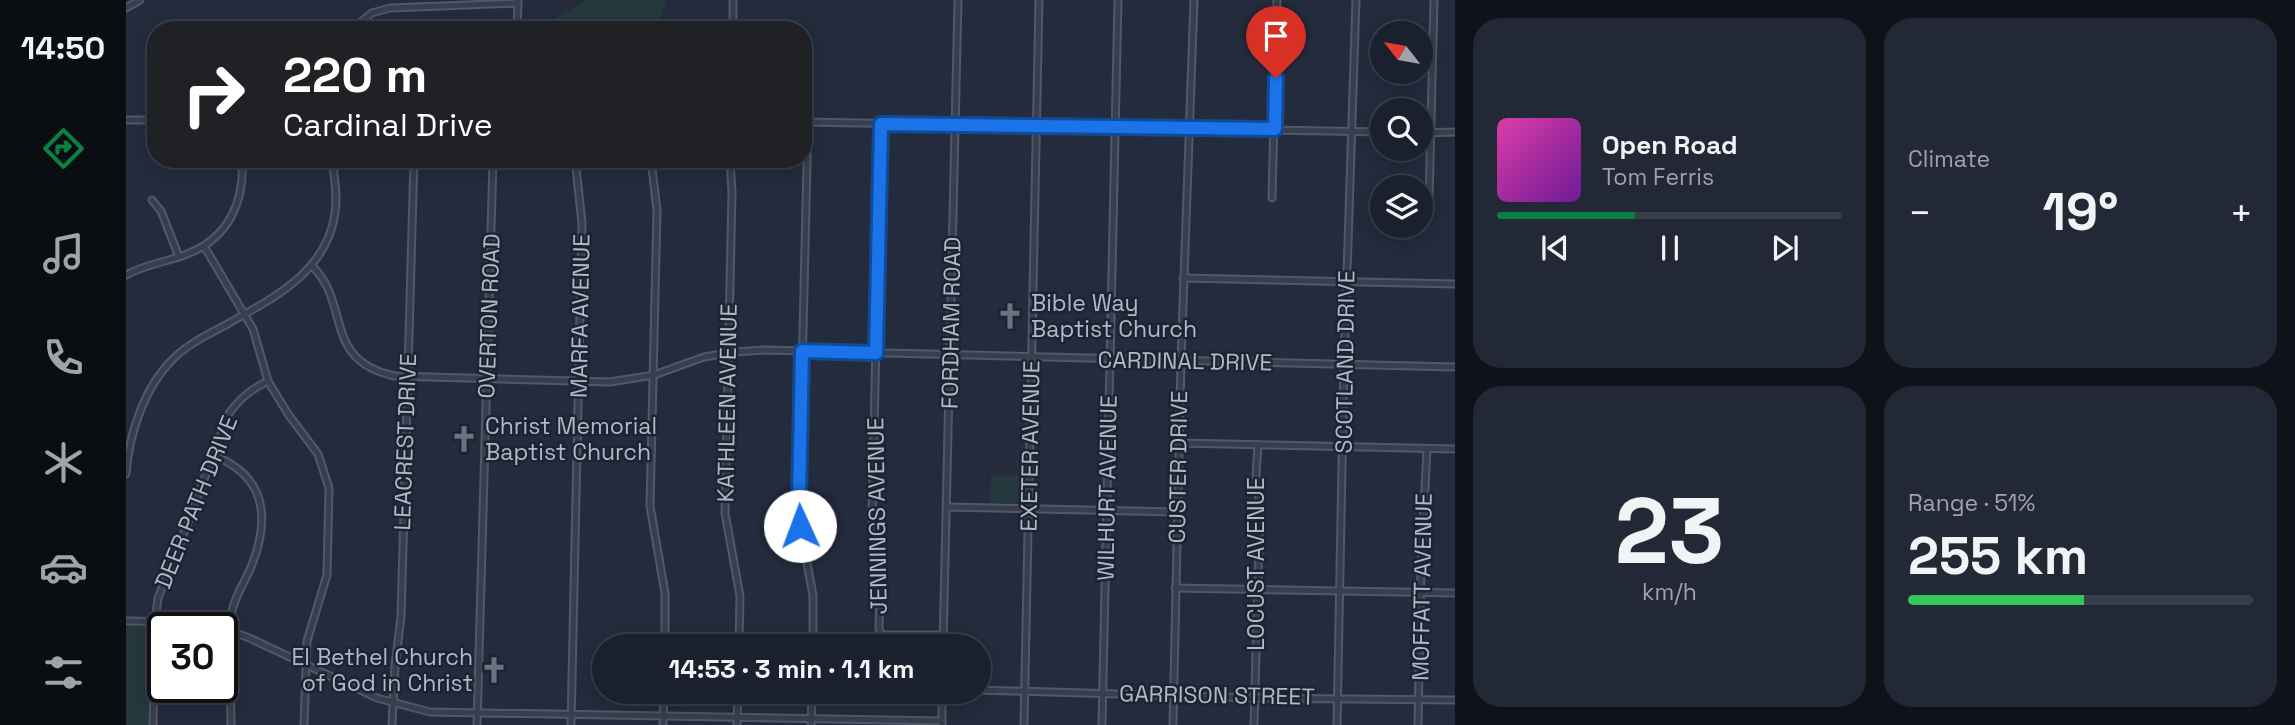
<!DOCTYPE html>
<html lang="en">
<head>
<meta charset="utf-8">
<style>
	body { margin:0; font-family:"Space Grotesk",sans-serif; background:#232836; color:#f1f3f6; height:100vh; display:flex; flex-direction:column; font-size:26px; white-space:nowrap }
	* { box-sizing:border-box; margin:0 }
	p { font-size:23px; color:#9fa3aa }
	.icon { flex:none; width:38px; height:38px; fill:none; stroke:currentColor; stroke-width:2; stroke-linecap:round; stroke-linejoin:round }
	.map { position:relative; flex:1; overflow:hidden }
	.side { display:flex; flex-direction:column; gap:18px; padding:18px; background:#0e1219; width:840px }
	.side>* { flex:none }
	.hud { position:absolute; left:21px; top:21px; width:665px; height:147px; border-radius:28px; box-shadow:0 4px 18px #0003,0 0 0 2px #383e4a; background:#202124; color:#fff; overflow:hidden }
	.needle { width:46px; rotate:301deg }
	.fabs { position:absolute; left:1244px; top:21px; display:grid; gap:14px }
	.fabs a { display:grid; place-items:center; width:63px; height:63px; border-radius:50%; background:#1a202e; box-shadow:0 4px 18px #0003,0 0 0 2px #383e4a; font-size:35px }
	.speed { position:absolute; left:21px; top:612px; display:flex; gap:14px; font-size:35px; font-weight:700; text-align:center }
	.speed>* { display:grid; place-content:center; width:91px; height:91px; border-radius:50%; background:#1a202e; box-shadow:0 4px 18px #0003,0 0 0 2px #383e4a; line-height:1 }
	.speed .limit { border:4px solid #111; border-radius:10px; background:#fff; color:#111 }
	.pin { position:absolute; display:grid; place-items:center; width:60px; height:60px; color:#fff; margin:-72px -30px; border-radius:50% 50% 50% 0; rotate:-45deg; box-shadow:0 0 7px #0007 }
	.pin .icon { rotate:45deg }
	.me { position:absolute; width:77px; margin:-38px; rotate:358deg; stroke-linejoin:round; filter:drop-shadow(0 0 5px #0008) }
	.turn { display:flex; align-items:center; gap:24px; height:147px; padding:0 21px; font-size:32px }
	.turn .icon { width:91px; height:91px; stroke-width:2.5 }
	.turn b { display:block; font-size:49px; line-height:60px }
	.big { font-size:52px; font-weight:600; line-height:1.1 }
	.side .card { flex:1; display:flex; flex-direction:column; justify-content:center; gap:10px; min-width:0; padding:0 24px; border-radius:28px; background:#232836 }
	.side .dial { align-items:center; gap:0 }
	.dial b { font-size:91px; line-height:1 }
	.song { display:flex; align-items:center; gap:21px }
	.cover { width:84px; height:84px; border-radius:10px; background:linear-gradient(135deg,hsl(320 70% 55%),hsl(280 70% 35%)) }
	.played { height:7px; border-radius:4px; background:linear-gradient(90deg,#0b8043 40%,#383e4a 40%) }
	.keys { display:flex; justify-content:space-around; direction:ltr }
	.heat { display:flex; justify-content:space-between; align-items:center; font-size:38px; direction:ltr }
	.charge { height:10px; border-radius:5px; background:linear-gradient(90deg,#34c759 51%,#383e4a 0) }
	.side .tiles { flex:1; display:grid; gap:18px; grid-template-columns:repeat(2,1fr) }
	.trip { position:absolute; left:466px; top:634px; width:399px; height:70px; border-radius:35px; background:#1a202e; box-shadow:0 4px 18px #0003,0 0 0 2px #383e4a; font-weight:600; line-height:70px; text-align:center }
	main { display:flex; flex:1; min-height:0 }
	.tab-bar { display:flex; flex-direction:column; width:126px; justify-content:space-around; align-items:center; background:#0a0d12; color:#9fa3aa }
	.tab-bar .icon { width:49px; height:49px }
	.tab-bar .on { color:#0b8043 }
	.tab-bar b { font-size:32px; color:#f1f3f6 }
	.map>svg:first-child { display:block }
	.green { fill:#25383e }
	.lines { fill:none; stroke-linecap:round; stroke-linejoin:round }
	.minor-casing { stroke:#525868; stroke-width:9 }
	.minor { stroke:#373e4d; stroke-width:5 }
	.route-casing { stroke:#114b97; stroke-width:18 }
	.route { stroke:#1a73e8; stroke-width:12 }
	.labels { text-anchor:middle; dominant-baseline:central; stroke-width:5; stroke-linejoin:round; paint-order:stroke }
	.poi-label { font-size:23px; fill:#b3b8c9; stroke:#1c2332; text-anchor:start }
	.street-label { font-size:23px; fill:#b3b8c9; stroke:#1c2332 }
</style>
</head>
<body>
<main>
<nav class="tab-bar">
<b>14:50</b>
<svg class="icon on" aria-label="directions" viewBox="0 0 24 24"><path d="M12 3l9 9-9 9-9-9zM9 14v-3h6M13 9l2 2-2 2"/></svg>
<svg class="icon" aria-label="music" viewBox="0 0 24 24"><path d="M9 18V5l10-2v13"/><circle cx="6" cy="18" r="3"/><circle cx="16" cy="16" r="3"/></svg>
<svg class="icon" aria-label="phone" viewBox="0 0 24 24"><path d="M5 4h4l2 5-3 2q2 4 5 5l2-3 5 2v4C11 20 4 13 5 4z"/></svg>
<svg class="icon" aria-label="climate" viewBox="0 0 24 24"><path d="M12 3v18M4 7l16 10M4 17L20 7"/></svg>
<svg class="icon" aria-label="car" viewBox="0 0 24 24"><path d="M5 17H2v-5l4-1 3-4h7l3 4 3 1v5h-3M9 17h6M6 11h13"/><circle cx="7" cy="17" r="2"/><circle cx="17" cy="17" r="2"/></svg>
<svg class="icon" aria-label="filters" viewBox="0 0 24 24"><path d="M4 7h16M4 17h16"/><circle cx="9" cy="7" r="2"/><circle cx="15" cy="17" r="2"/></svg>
</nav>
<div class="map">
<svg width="1329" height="725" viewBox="0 0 1329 725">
	<rect width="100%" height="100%" fill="#232b3d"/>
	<g class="green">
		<path d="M 461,0 L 540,0 L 535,22 L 553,30 L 426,30 L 428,19 Z"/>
		<path d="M 865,475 L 898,476 L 898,499 L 895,503 L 864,503 Z"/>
		<path d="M 0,626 L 23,626 L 22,725 L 0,725 Z"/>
	</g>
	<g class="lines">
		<defs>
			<g id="minor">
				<path d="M 0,8 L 14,0"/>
				<path d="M 149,30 L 153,30"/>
				<path d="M 225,30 L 246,13 L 264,8 L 392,3"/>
				<path d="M 391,30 L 392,1"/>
				<path d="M 607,30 L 607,0"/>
				<path d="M 0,120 L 30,120"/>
				<path d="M 677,122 L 1256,132"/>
				<path d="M 682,122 L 673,499 L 674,526 L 687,595 L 687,646"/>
				<path d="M 755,124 L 746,517 L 754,591 L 753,629 L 756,635 L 817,635"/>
				<path d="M 1295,133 L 1329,132"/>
				<path d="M 525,159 L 531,211 L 524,506 L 539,593 L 539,646"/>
				<path d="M 604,159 L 606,193 L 599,513 L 614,596 L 613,646"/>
				<path d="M 1146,198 L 1151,0"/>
				<path d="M 26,200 L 35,211 L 53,257"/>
				<path d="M 1303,202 L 1308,0"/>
				<path d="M 78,246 L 127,329 L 142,381 L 162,414 L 192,454 L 203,488 L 201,575 L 181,641 L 178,725"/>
				<path d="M 186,266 C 225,303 196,361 269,376 L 484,382 L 528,375 L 578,357 L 608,352 L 639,350 L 1329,367"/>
				<path d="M 0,275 C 20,264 41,262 61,254 C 103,238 119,201 116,159"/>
				<path d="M 1057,278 L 1329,284"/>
				<path d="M 1053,443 L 1329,449"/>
				<path d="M 87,455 C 137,475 145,513 127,562 C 121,579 110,593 106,611 C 100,648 105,688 105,725"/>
				<path d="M 0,474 C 3,434 18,387 48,358 C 62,344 81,335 98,326 C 145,299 201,273 209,213 C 212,195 208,177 206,159"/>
				<path d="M 821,507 L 1051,512"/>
				<path d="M 1049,588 L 1329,593"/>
				<path d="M 0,621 L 58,622 L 92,628"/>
				<path d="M 96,629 L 121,637 L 251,698 L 304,712 L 816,721"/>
				<path d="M 817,646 L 832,0"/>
				<path d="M 852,690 L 1129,698 L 1329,700"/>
				<path d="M 27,725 L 29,622 L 32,598 L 51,552 L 102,415 C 113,399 124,390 142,381"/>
				<path d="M 266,725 L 269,666 L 275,617 L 288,159"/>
				<path d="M 351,725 L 367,159"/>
				<path d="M 445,725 L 456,223 L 449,159"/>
				<path d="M 537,725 L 538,691"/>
				<path d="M 611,725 L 612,691"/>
				<path d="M 685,725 L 686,691"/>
				<path d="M 816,725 L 816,691"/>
				<path d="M 898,725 L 913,0"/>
				<path d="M 976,725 L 992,0"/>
				<path d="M 1047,725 L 1055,361 L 1068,0"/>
				<path d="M 1128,725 L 1134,507 L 1130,474 L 1132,445"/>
				<path d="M 1211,725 L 1218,364 L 1230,0"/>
				<path d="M 1292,725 L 1295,567 L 1301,449"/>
			</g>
		</defs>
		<use href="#minor" class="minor-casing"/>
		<use href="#minor" class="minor"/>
	</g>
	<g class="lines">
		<defs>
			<path id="route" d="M 674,526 L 673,499 L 676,351 L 750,353 L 755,124 L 1149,129 L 1150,78"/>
		</defs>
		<use href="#route" class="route-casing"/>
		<use href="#route" class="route"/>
	</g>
	<defs>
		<symbol id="church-bare" viewBox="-9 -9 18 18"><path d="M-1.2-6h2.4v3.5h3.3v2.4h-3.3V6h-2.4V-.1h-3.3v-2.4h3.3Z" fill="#6b7280" stroke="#1c2332" stroke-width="2.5" paint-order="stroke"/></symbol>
	</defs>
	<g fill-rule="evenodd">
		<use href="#church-bare" x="865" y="297" width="38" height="38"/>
		<use href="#church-bare" x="319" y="420" width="38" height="38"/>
		<use href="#church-bare" x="349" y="651" width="38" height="38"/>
	</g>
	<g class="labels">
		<g class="poi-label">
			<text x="905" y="303">Bible Way<tspan x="905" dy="26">Baptist Church</tspan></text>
			<text x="359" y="426">Christ Memorial<tspan x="359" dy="26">Baptist Church</tspan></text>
			<text x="347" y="657" text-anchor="end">El Bethel Church<tspan x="347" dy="26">of God in Christ</tspan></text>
		</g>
		<g class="street-label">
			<text transform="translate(363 316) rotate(-88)">OVERTON ROAD</text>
			<text transform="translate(454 316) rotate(-89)">MARFA AVENUE</text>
			<text transform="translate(825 323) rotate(-89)">FORDHAM ROAD</text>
			<text transform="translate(1059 361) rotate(1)">CARDINAL DRIVE</text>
			<text transform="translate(1219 362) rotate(-89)">SCOTLAND DRIVE</text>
			<text transform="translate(601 403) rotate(-89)">KATHLEEN AVENUE</text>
			<text transform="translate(279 442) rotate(-88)">LEACREST DRIVE</text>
			<text transform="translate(904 446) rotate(-89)">EXETER AVENUE</text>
			<text transform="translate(1052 467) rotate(-89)">CUSTER DRIVE</text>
			<text transform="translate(981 488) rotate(-89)">WILHURT AVENUE</text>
			<text transform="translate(70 502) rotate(-68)">DEER PATH DRIVE</text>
			<text transform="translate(751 516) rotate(-91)">JENNINGS AVENUE</text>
			<text transform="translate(1130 564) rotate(-90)">LOCUST AVENUE</text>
			<text transform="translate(1296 587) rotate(-89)">MOFFATT AVENUE</text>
			<text transform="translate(1091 695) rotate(1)">GARRISON STREET</text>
		</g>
	</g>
</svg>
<div class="fabs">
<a><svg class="needle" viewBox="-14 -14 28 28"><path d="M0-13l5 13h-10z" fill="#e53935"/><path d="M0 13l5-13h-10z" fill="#9fa3aa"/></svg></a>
<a><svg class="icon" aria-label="search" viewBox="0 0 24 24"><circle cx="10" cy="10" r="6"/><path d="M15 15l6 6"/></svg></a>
<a><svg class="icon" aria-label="layers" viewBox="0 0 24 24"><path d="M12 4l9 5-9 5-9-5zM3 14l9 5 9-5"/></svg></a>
</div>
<div class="speed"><div class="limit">30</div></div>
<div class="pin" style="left:1150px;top:78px;background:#d93025"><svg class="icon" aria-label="arrive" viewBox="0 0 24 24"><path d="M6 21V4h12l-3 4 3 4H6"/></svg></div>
<svg class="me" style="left:674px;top:526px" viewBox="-20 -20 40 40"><circle r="19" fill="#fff"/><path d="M0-13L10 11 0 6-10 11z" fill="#1a73e8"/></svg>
<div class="trip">14:53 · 3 min · 1.1 km</div>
<div class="hud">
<div class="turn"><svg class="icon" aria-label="right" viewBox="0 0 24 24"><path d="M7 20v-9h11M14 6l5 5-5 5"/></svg><div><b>220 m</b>Cardinal Drive</div></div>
</div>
</div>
<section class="side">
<div class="tiles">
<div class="card">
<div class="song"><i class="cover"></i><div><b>Open Road</b><p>Tom Ferris</p></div></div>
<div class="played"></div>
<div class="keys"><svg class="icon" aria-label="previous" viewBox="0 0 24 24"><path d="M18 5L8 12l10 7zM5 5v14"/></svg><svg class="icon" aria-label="pause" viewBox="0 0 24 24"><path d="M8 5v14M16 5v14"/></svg><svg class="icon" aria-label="next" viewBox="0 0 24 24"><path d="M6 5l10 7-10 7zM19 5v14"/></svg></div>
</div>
<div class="card"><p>Climate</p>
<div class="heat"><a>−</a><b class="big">19°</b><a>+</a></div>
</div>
<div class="card dial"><b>23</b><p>km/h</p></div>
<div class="card"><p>Range · 51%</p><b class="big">255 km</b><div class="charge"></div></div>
</div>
</section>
</main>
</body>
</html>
